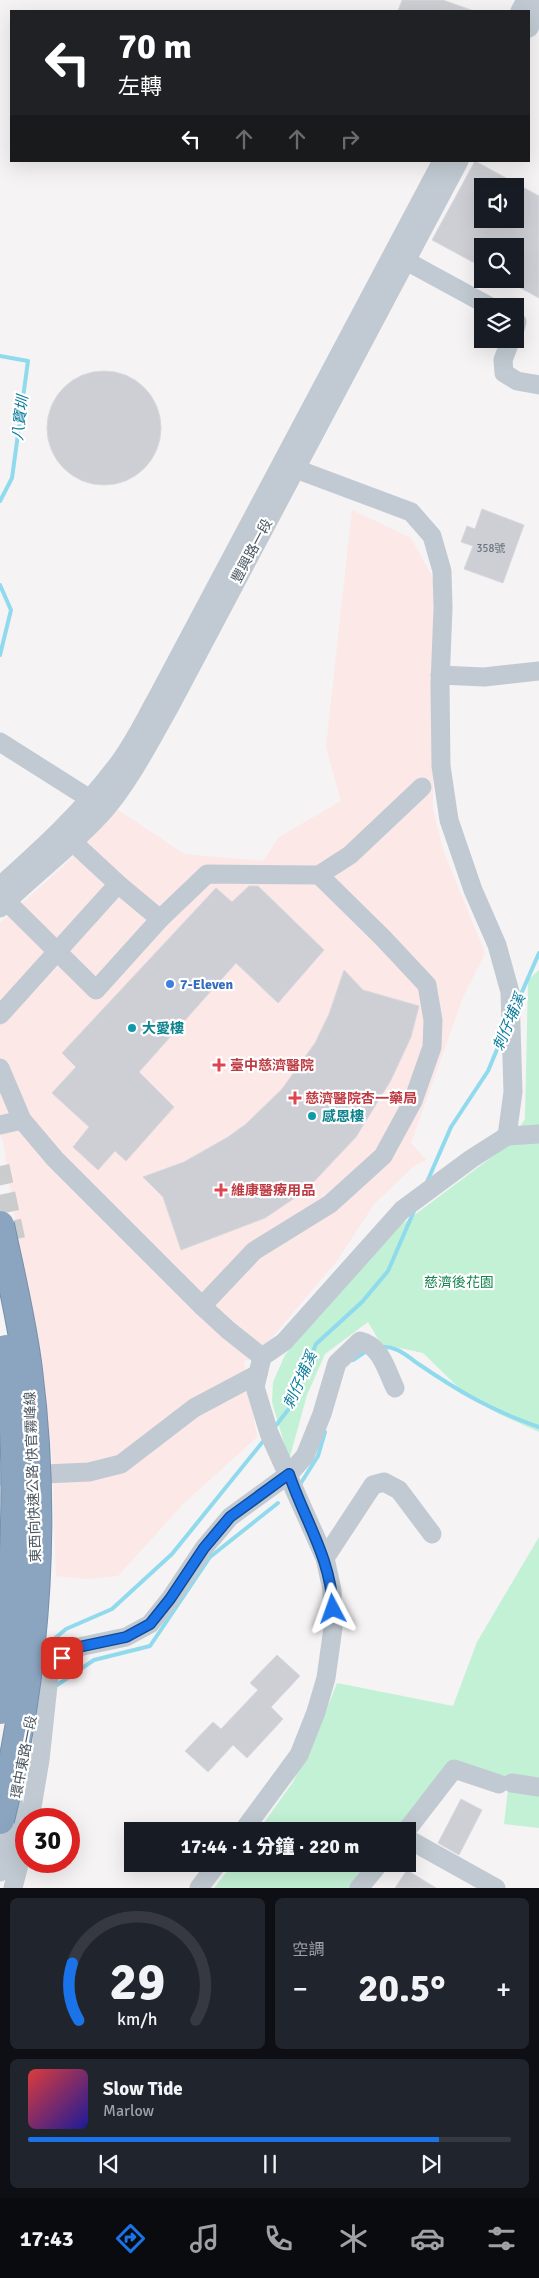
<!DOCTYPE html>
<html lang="zh-TW">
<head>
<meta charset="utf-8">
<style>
	body { margin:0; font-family:Signika,"Noto Sans TC",sans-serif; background:#20242c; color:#f1f3f6; height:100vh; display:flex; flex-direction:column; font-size:19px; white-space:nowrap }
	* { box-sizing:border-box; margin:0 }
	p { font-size:16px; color:#9ea1a6 }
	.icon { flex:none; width:28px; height:28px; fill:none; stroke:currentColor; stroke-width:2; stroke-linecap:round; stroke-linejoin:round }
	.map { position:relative; height:1888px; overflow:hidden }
	.side { display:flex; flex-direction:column; gap:10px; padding:10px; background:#0d0f14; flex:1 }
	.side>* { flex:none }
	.banner { position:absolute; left:10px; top:10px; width:520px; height:152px; border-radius:0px; box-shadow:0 5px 20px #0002; background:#202124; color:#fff; overflow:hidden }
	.tools { position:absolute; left:474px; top:178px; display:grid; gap:10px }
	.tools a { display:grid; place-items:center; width:50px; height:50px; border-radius:0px; background:#171b24; box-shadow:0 5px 20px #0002; font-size:25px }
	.speed { position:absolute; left:15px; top:1808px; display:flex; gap:10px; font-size:25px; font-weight:700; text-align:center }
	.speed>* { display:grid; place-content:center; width:65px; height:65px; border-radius:50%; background:#171b24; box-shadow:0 5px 20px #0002; line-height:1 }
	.speed .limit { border:8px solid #d22; background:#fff; color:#111 }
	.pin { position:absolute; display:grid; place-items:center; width:42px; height:42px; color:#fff; margin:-21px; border-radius:10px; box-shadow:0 2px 8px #0006 }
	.me { position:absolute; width:55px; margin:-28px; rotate:356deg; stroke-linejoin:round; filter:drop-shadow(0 0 4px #0008) }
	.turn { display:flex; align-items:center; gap:18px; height:105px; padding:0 25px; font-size:22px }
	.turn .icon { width:65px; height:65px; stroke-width:2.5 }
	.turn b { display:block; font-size:35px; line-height:42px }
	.lanes { display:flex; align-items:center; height:48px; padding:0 25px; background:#0003; justify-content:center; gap:25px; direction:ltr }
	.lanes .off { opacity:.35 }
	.big { font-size:38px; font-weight:800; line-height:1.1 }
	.side .widget { flex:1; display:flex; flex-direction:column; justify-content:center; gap:8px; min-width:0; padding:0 18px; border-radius:8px; background:#20242c }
	.side .dial { align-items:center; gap:0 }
	.dial svg { height:130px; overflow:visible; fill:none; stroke:#363941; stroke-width:7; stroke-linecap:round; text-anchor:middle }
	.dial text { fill:#f1f3f6; stroke:none }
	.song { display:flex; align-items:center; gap:15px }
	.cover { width:60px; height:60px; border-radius:8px; background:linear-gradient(135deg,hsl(0 70% 55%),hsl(240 70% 35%)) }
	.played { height:5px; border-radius:2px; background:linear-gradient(90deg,#1a73e8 85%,#363941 85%) }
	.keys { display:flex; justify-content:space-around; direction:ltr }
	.heat { display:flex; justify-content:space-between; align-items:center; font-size:28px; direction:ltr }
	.side .tiles { flex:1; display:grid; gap:10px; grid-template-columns:1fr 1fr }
	.widget:last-child { grid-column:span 2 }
	.trip { position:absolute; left:124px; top:1822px; width:292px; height:50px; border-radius:0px; background:#171b24; box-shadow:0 5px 20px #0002; font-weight:800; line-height:50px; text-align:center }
	.menu { display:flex; height:80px; justify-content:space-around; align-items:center; background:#090b0e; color:#9ea1a6 }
	.menu .icon { width:35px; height:35px }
	.menu .active { color:#1a73e8 }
	.menu b { font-size:22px; color:#f1f3f6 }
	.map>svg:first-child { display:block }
	.medical { fill:#fce8e6 }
	.green { fill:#c3f1d5 }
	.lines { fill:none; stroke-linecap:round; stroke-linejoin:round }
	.stream { stroke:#90daee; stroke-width:4 }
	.building { fill:#cdcfd5; stroke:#d7d9de; fill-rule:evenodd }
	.minor-tunnel { stroke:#caccce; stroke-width:19; stroke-dasharray:19 9; stroke-linecap:butt }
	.minor { stroke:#c1cad2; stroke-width:19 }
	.highway-bridge-casing { stroke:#7690ad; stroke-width:30; stroke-linecap:butt }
	.highway-bridge { stroke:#8ba5c1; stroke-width:28 }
	.route-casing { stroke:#114b97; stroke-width:12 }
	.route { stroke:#1a73e8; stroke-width:9 }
	.shop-dot { fill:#3f7fe0; stroke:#fff; stroke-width:2 }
	.culture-dot { fill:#0f9aa8; stroke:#fff; stroke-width:2 }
	.health-dot { fill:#e0444e; stroke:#fff; stroke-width:2 }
	.labels { text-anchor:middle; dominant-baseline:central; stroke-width:4.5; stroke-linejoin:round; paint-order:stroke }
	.number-label { font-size:11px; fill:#6b747e }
	.street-label { font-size:14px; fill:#4a5661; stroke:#fff }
	.shop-label { font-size:14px; font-weight:bold; fill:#366cbe; stroke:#fff; text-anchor:start }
	.culture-label { font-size:14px; font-weight:bold; fill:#0d838f; stroke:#fff; text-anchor:start }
	.health-label { font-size:14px; font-weight:bold; fill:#be3a42; stroke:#fff; text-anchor:start }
	.park-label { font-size:14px; fill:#17864f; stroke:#fff }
	.water-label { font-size:15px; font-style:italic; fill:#0c7c9b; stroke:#fff }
</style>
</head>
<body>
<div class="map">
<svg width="539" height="1888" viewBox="0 0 539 1888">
	<rect width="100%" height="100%" fill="#f5f3f3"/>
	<path class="medical" d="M 352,510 L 411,538 L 433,578 L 433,809 L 443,850 L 485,953 L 463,997 L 411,1143 L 426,1160 L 414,1166 L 375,1203 L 336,1262 L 258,1354 L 244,1362 L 257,1437 L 183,1504 L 118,1576 L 86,1579 L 56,1576 L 52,1455 L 3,1142 L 0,1133 L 0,923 L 66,864 L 115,808 L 184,854 L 263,861 L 279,837 L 341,801 L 326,747 Z"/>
	<g class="green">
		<path d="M 539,970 L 539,1432 L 499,1414 L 460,1389 L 423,1353 L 381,1344 L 368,1322 L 325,1354 L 307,1395 L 289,1460 L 272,1402 L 273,1382 L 285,1355 L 385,1237 L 508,1145 L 525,1119 L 528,980 Z"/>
		<path d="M 539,1537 L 539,1828 L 504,1824 L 509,1781 L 456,1760 L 398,1831 L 258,1831 L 293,1782 L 320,1726 L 337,1683 L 453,1706 L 477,1642 Z"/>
		<path d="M 233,1864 L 371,1864 L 351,1888 L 214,1888 Z"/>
	</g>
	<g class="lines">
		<g class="stream">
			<path d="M 0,356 L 28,361 L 12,478 L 0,501"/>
			<path d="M 0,585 L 11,610 L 0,655"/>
			<path d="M 518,1001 L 539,953"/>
			<path d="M 427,1182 L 451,1127 L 488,1071 L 503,1035"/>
			<path d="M 380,1347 C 395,1345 406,1355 417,1363 C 458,1391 492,1411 539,1427"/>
			<path d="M 353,1360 L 365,1352"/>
			<path d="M 274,1428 L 291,1406 L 316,1344 L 362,1302 L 388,1271 L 414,1211"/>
			<path d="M 299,1486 L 318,1456 L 325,1432"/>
			<path d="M 42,1649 L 66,1629 L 112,1609 L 172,1554 L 265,1439"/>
			<path d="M 53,1685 L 57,1685 L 94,1660 L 150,1646 L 210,1557 L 278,1503"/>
		</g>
	</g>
	<g class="building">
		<path d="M 402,0 L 443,0 L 471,10 L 398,11 Z"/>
		<path d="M 475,161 L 539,196 L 539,298 L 515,285 L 515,246 L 482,246 L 482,267 L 432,240 ZM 482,186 L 515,186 L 515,219 L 482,219 Z"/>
		<circle cx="104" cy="428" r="57"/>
		<path d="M 482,509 L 524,525 L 503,583 L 464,569 L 473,546 L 461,542 L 467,526 L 475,529 Z"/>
		<path d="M 249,886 L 258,886 L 324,950 L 278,1003 L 236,963 L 139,1072 L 174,1107 L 126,1161 L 115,1151 L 98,1170 L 73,1147 L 89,1127 L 52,1093 L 76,1067 L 62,1053 L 216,888 L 232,902 Z"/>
		<path d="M 344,970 L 363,990 L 419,1006 L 411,1037 L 391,1080 L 356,1137 L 305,1191 L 265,1218 L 181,1250 L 163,1197 L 143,1177 L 184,1162 L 228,1137 L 246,1124 L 282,1089 L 315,1043 L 329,1014 Z"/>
		<path d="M 277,1655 L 300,1676 L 271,1707 L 283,1719 L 247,1758 L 233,1745 L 208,1772 L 185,1751 L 213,1722 L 221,1729 L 258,1690 L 250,1683 Z"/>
		<path d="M 461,1799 L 482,1810 L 459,1855 L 438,1843 Z"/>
		<path d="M 407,1870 L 436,1888 L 395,1888 Z"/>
	</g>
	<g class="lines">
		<path class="minor-tunnel" d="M 0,1166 L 16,1241"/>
		<g class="minor">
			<path d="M 520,11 L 526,0"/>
			<path d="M 529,28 L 539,8"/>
			<path d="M 397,256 L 489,306"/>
			<path d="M 515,321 L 517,322 L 515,329"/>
			<path d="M 511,339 L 503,360 L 504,373 L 517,381 L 539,385"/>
			<path d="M 440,675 L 484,677 L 539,671"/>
			<path d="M 0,742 L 90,799 L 100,807"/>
			<path d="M 0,886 C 41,849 82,812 115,768 C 132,747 144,721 157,698 L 442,161"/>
			<path d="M 0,895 L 96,990 L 160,919 L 118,884 L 63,833"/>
			<path d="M 0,908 C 33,875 73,846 104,811 C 130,781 149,743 169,708 L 459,161"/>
			<path d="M 160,919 L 207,874 L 319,875 L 350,855 L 422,787"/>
			<path d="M 0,1015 L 118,884"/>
			<path d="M 0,1068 L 22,1120 L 55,1159 L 202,1306 L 228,1330 L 262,1357"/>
			<path d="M 0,1125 L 22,1120"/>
			<path d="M 507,1136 L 539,1134"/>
			<path d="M 202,1306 L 254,1251 L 330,1204 L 383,1156 L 413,1101 L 432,1047 L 433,1020 L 427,985 L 383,938 L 319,875"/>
			<path d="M 0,1476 L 89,1472 L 121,1464 L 194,1408 L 258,1374"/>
			<path d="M 325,1558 L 373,1485 L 384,1482 L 399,1490 L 432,1534"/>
			<path d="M 50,1667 L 74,1648 L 126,1637 L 150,1624 L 170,1599 L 204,1548 L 230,1517 L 289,1474 L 305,1456 L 322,1414 L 337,1363 L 360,1341 C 381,1346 386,1369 395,1388"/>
			<path d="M 512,1783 L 539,1787"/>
			<path d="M 30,1819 L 40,1760 L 50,1667 L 42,1674"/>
			<path d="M 243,1831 L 299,1755 L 316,1712 L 326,1678 L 333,1628 L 332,1590 L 325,1558 L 269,1433 L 255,1387 L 262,1357 L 284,1342 L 402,1210 L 471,1159 L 507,1136 L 513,1092 L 510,992 L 497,945 L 473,890 L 449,820 L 441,766 L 440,684 L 443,608 L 442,571 L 432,536 L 411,512 L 296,469 L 284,462"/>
			<path d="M 406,1831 L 454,1769 L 499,1784"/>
			<path d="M 408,1839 L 496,1888"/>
			<path d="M 0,1872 L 14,1805"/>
			<path d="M 13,1888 L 26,1837"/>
			<path d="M 199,1888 L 217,1864"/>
			<path d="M 359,1888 L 379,1864"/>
		</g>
		<defs>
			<g id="highway-bridge">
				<path d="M 0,1225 C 10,1273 22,1321 28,1370 C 47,1520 36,1673 0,1820"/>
				<path d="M 0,1710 C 6,1675 8,1639 11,1604 C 17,1520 19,1432 6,1349"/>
			</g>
		</defs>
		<use href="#highway-bridge" class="highway-bridge-casing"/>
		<use href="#highway-bridge" class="highway-bridge"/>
	</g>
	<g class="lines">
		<defs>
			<path id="route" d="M 62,1658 L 74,1648 L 126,1637 L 150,1624 L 170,1599 L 204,1548 L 230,1517 L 289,1474 C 305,1521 331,1558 333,1609"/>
		</defs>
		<use href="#route" class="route-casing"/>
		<use href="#route" class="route"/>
	</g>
	<circle class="shop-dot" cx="170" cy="984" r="5"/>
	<g class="culture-dot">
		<circle cx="132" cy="1028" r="5"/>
		<circle cx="312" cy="1116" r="5"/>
	</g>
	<g class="health-dot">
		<path d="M216.5 1057.5h5v5h5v5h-5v5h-5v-5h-5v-5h5z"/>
		<path d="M292.5 1090.5h5v5h5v5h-5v5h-5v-5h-5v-5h5z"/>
		<path d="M218.5 1182.5h5v5h5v5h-5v5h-5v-5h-5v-5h5z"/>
	</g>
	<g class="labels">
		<g class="number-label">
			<text x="491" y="548">358號</text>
		</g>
		<g class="street-label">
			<text transform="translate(252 551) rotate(-62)">豐興路一段</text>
			<text transform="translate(33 1477) rotate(-92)">東西向快速公路 快官霧峰線</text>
			<text transform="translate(24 1757) rotate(-79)">環中東路一段</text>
		</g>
		<g class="shop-label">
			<text x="180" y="984">7-Eleven</text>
		</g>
		<g class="culture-label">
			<text x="142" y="1028">大愛樓</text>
			<text x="322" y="1116">感恩樓</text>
		</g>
		<g class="health-label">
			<text x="230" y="1065">臺中慈濟醫院</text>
			<text x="305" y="1098">慈濟醫院杏一藥局</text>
			<text x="231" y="1190">維康醫療用品</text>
		</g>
		<g class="park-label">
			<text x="459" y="1282">慈濟後花園</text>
		</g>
		<g class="water-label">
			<text transform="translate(20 418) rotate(-83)">八寶圳</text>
			<text transform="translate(509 1022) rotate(-67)">刺仔埔溪</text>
			<text transform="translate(300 1380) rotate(-66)">刺仔埔溪</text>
		</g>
	</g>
</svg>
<div class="tools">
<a><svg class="icon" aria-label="sound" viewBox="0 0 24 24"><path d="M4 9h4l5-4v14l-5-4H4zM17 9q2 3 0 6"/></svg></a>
<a><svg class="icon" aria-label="search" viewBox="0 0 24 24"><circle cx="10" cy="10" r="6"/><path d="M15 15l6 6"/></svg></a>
<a><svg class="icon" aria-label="layers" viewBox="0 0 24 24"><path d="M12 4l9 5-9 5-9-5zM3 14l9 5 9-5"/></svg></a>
</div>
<div class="speed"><div class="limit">30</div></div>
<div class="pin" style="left:62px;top:1658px;background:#d93025"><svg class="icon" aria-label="arrive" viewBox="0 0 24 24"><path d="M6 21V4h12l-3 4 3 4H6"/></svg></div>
<svg class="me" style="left:333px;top:1609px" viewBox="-20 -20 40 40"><path d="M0-17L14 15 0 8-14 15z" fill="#1a73e8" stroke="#fff" stroke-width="4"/></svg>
<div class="trip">17:44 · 1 分鐘 · 220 m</div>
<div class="banner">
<div class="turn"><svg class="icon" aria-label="left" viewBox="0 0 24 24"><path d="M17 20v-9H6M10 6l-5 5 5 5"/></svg><div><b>70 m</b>左轉</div></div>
<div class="lanes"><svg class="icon" aria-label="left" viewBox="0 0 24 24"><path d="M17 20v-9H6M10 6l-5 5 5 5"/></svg><svg class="icon off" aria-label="ahead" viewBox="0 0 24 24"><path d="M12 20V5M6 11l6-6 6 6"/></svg><svg class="icon off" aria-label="ahead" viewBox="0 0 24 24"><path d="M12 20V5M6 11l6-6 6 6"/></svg><svg class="icon off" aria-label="right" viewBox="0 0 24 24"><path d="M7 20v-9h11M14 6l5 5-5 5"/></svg></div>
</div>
</div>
<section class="side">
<div class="tiles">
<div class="widget dial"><svg viewBox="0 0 100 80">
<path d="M14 69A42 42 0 1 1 86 69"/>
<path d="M14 69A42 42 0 0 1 10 34" stroke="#1a73e8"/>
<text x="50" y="56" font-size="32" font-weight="700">29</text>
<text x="50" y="72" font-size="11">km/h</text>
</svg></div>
<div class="widget"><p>空調</p>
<div class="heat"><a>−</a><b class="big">20.5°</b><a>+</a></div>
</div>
<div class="widget">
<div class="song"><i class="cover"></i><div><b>Slow Tide</b><p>Marlow</p></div></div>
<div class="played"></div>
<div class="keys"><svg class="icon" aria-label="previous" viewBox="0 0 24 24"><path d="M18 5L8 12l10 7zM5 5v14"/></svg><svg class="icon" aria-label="pause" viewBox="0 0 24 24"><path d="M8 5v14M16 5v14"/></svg><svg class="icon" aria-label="next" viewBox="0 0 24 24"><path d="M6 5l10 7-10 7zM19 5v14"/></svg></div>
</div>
</div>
</section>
<nav class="menu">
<b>17:43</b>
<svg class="icon active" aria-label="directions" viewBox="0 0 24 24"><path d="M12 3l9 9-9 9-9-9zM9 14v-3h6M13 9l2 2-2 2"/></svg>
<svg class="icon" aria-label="music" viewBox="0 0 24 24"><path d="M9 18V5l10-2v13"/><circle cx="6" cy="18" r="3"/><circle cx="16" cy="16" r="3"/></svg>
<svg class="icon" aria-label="phone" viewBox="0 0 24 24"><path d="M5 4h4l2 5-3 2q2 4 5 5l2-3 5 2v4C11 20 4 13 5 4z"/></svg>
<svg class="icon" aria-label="climate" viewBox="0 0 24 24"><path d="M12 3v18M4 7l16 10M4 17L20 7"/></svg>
<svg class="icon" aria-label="car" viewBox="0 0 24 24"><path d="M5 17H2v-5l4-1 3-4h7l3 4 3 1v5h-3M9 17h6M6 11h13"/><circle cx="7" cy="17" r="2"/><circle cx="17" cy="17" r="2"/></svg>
<svg class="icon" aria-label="filters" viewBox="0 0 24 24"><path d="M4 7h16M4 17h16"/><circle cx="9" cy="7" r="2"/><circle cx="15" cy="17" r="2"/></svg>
</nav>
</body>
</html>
